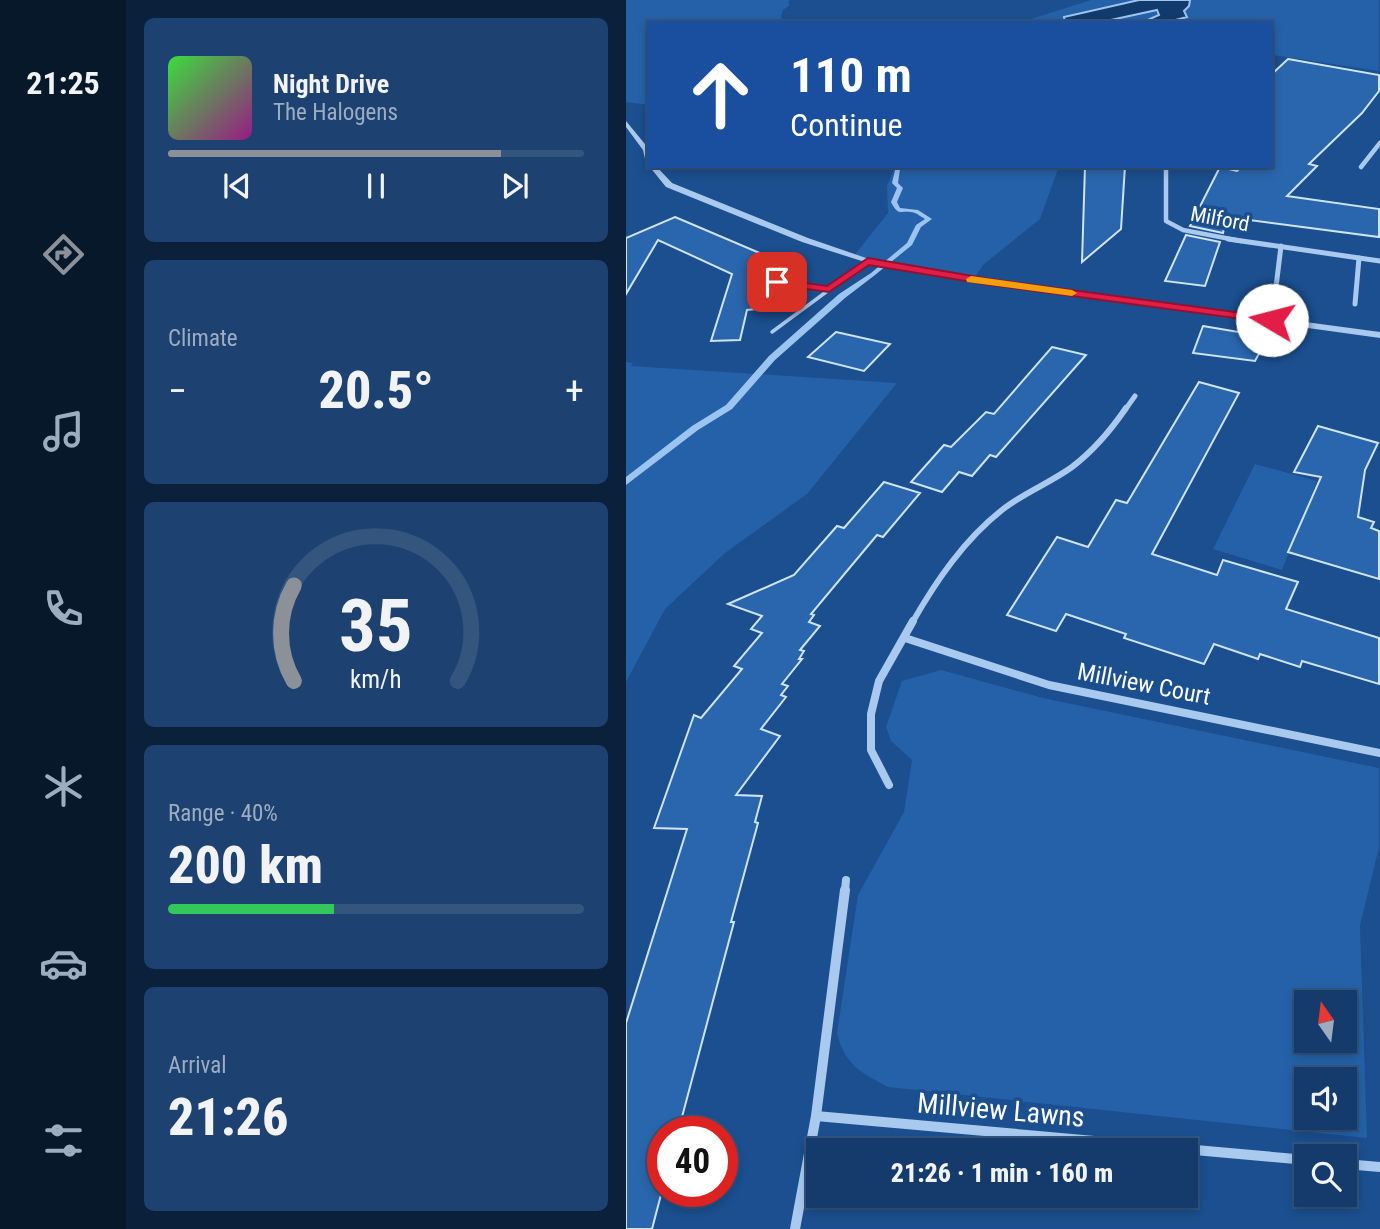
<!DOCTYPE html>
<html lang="en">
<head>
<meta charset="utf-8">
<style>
	body { margin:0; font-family:"Roboto Condensed",sans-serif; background:#1d4271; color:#f1f3f6; height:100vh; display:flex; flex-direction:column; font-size:26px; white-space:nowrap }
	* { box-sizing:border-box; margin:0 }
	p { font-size:23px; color:#9dadc1 }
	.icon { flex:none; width:38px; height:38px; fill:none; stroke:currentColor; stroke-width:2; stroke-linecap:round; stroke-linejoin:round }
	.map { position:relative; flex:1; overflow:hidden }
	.side { display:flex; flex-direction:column; gap:18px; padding:18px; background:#0b203b; width:500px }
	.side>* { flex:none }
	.guide { position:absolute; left:21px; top:21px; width:626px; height:147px; border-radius:0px; box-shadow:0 4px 10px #0003,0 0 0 2px #33557e; background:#1a4fa0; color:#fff; overflow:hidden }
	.needle { width:46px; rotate:346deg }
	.buttons { position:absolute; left:668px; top:990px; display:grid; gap:14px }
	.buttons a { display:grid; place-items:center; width:63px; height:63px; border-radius:0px; background:#143b6b; box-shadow:0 4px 10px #0003,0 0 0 2px #33557e; font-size:35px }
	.speed { position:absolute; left:21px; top:1116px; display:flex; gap:14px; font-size:35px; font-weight:700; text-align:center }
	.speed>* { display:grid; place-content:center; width:91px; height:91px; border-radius:50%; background:#143b6b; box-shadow:0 4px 10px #0003,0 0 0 2px #33557e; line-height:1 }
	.speed .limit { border:10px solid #d22; background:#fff; color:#111 }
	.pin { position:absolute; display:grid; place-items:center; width:60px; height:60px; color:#fff; margin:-30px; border-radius:14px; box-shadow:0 4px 10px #0006 }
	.me { position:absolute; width:77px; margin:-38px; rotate:278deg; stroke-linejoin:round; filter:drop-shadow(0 0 5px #0008) }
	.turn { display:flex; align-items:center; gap:24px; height:147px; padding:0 28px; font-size:32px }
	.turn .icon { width:91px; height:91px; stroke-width:2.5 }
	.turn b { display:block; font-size:49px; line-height:60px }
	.big { font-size:52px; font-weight:800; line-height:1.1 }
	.side .card { flex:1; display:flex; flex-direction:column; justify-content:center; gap:10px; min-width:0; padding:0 24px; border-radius:10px; background:#1d4271 }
	.side .dial { align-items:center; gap:0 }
	.dial svg { height:182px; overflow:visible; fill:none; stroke:#33557e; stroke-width:7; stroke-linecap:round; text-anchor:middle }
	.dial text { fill:#f1f3f6; stroke:none }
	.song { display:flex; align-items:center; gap:21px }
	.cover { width:84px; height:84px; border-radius:10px; background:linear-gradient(135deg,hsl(120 70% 55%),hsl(310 70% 35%)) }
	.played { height:7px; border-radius:4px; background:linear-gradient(90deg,#8c9099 80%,#33557e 80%) }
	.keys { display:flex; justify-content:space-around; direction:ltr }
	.heat { display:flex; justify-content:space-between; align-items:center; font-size:38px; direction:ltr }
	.charge { height:10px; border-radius:5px; background:linear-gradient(90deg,#34c759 40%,#33557e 0) }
	.trip { position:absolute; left:180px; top:1138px; width:392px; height:70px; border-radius:0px; background:#143b6b; box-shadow:0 4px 10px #0003,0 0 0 2px #33557e; font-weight:800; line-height:70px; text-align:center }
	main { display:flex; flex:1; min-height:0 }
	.tab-bar { display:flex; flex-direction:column; width:126px; justify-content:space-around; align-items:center; background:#08182b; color:#9dadc1 }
	.tab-bar .icon { width:49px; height:49px }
	.tab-bar .active { color:#8c9099 }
	.tab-bar b { font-size:32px; color:#f1f3f6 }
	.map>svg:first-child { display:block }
	.green { fill:#2461a8; fill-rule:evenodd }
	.water { fill:#123a6d; stroke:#9cc4f0; stroke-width:2 }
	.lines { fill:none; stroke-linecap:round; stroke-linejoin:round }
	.stream { fill:#9cc4f0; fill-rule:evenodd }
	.building { fill:#2a66ad; stroke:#cfe3fa; stroke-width:2 }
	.service { stroke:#a9c9ee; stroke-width:3.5 }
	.minor-far4 { stroke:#a9c9ee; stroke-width:4.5 }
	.minor-far3 { stroke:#a9c9ee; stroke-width:5 }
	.minor-far2 { stroke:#a9c9ee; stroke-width:6 }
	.minor-far1 { stroke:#a9c9ee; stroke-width:8 }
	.minor { stroke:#a9c9ee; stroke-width:10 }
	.tertiary { fill:#a9c9ee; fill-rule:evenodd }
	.route { fill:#e11d48; stroke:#92132f; stroke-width:2 }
	.slow { fill:#f59e0b }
	.labels { text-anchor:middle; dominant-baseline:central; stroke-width:7; stroke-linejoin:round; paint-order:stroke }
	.far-street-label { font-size:21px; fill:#fff; stroke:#1b4f8f }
	.street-label { font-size:24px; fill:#fff; stroke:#1b4f8f }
	.near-street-label { font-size:28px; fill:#fff; stroke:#1b4f8f }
</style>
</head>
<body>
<main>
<nav class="tab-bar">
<b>21:25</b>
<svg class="icon active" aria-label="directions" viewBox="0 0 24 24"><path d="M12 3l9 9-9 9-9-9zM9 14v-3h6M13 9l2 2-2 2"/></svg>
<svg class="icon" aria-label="music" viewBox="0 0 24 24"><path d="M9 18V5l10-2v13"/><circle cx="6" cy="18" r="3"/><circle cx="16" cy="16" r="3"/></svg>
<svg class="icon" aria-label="phone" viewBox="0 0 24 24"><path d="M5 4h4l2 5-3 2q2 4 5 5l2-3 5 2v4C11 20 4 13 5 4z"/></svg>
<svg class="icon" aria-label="climate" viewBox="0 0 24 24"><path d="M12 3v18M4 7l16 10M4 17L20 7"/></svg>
<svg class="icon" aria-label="car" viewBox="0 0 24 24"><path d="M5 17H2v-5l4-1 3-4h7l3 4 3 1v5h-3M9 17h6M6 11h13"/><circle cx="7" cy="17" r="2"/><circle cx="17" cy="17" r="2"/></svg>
<svg class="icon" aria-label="filters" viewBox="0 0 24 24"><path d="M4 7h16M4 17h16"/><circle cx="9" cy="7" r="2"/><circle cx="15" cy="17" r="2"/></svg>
</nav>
<section class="side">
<div class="card">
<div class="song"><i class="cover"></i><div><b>Night Drive</b><p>The Halogens</p></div></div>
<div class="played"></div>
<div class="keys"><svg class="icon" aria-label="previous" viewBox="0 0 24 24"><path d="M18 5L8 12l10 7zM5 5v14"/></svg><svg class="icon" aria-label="pause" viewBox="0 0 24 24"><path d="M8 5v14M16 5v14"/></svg><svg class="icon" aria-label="next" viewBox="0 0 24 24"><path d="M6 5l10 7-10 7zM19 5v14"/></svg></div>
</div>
<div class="card"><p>Climate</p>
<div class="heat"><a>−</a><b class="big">20.5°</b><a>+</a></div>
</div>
<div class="card dial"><svg viewBox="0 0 100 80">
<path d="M14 69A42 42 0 1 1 86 69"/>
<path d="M14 69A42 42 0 0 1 14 27" stroke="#8c9099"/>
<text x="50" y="56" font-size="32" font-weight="700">35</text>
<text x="50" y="72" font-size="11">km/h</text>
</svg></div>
<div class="card"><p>Range · 40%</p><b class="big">200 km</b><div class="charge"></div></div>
<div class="card"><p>Arrival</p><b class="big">21:26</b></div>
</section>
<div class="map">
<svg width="754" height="1229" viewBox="0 0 754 1229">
	<rect width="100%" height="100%" fill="#1b4f8f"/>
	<g class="green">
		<path d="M 0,0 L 164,0 L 162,2 L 164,5 L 157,10 L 155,17 L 158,23 L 23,23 L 23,105 L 0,102 Z"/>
		<path d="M 465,0 L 753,0 L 753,71 L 646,55 L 646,23 L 392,23 Z"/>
		<path d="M 269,166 L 433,166 L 414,219 L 357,265 L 347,280 C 308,269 267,265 227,257 L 262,213 L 261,186 Z"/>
		<path d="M 0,362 L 7,363 L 5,366 L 271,383 L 181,494 L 99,553 L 39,609 L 0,682 Z"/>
		<path d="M 629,464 L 691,481 L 656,570 L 587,549 Z"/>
		<path d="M 315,670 L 417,698 L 753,768 L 753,847 L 734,926 L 741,1138 L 262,1087 C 234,1072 219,1065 211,1033 L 232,895 L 278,812 L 286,760 L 265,741 L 260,727 L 276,681 ZM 681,1003 L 719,1003 L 719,1041 L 681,1041 ZM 681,1080 L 719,1080 L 719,1118 L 681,1118 Z"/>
	</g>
	<path class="water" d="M 513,0 L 564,0 L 563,6 L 558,11 L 561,17 L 538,23 L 515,23 L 533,15 L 531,10 L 471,23 L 439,23 L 438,17 Z"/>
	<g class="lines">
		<path class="stream" d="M 270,166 L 277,166 L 274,169 L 272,183 L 277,188 L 271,202 L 274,208 L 292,210 L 306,219 L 295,227 L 286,245 L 249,275 L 219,298 L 149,360 L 106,409 L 72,430 L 0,485 L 0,477 L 66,426 L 100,405 L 143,356 L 213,294 L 245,273 L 281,243 L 290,225 L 299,219 C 295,217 292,214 289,213 C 275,209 273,218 265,202 L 271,188 L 266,183 Z"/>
	</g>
	<g class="building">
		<path d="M 662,59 L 753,75 L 753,91 L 736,113 L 683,164 L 691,166 L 661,196 L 753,209 L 753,237 L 601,217 L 597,233 L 564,226 L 594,167 L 611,171 L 616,166 L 646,166 L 646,74 Z"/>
		<path d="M 459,166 L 499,166 L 495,229 L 456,262 Z"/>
		<path d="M 49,217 L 143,257 L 130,309 L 121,310 L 114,340 L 85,341 L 106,274 L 32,240 L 0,294 L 0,238 Z"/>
		<path d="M 560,235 L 594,242 L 579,286 L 539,281 Z"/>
		<path d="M 577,326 L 642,337 L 629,361 L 567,353 Z"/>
		<path d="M 210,332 L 264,344 L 238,371 L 182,357 Z"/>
		<path d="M 426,347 L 460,355 L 370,457 L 364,455 L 346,476 L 333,472 L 316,492 L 285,482 L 318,445 L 325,447 L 360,412 L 368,414 Z"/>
		<path d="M 573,382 L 613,393 L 526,554 L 591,575 L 597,560 L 672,582 L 660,609 L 753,638 L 753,684 L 676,661 L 674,667 L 634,654 L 632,659 L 588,644 L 578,664 L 498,638 L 500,634 L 440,614 L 430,631 L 381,615 L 431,537 L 462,547 L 490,500 L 501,503 Z"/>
		<path d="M 692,426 L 752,443 L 739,470 L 732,517 L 748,522 L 745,528 L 753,531 L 753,579 L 662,552 L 695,477 L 668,472 Z"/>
		<path d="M 258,482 L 294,493 L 257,537 L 251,535 L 185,614 L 188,615 L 183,622 L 194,626 L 174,650 L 178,651 L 173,659 L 176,659 L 156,684 L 162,686 L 155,695 L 160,697 L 135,729 L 154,736 L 110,795 L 136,796 L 129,822 L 132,823 L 105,922 L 108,922 L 52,1132 L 37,1132 L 37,1187 L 26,1229 L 0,1229 L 0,1023 L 61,829 L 28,828 L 68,715 L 75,718 L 116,669 L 108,666 L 136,633 L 125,629 L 136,616 L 102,604 L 168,575 L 211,526 L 218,528 Z"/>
	</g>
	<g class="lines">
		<g class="service">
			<path d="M 151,282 L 203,289"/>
			<path d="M 146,332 L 242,261"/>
		</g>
		<g class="minor-far4">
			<path d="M 540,166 L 540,221 L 557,230 L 615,241"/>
			<path d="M 735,167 L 754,143"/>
		</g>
		<g class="minor-far3">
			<path d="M 602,239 L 754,261"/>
			<path d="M 729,304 L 733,258"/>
			<path d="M 646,320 L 655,246"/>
			<path d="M 499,410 L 509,396"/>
		</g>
		<path class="minor-far2" d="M 286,623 C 310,581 338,540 376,510 C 397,493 424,483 446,467 C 467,451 485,430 500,408"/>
		<g class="minor-far1">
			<path d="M 279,638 L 423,685 L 754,753"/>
			<path d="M 263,785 L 245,750 L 245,714 L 253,681 L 287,621"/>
			<path d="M 219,891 L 220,880"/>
		</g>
		<g class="minor">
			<path d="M 190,1116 L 681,1160"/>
			<path d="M 719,1164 L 754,1167"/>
			<path d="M 169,1229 L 190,1116 L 219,890"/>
		</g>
		<g class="tertiary">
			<path d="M 0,121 L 23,149 L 23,165 L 20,163 L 17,150 L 0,127 Z"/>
			<path d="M 23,166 L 30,166 L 46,183 L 182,238 L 243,259 L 364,280 L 754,332 L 754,338 L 364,284 L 242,263 L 176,242 L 40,187 Z"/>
		</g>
	</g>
	<path class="route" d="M 242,258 L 364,279 L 646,317 L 652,320 L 646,323 L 364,285 L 243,265 L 203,292 L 151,285 L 146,282 L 151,279 L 201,286 Z"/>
	<path class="slow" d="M 345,276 L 446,290 L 451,293 L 446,296 L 341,282 L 340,279 Z"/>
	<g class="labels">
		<g class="far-street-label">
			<text transform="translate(594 219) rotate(11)">Milford</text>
		</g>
		<g class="street-label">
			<text transform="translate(518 684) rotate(11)">Millview Court</text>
		</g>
		<g class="near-street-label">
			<text transform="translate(375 1110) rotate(5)">Millview Lawns</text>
		</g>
	</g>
</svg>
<div class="buttons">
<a><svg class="needle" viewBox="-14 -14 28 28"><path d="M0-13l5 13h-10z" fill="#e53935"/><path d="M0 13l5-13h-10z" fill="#9dadc1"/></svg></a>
<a><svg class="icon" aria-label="sound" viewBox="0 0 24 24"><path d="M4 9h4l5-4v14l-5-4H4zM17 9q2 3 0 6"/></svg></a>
<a><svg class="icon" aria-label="search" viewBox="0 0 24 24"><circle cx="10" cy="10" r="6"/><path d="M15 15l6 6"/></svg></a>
</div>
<div class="speed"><div class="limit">40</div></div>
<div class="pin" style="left:151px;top:282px;background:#d93025"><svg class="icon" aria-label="arrive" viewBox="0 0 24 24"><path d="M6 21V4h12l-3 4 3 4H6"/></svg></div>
<svg class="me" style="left:646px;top:320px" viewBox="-20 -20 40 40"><circle r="19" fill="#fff"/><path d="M0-13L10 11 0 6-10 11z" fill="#e11d48"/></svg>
<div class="trip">21:26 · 1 min · 160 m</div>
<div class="guide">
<div class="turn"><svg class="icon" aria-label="ahead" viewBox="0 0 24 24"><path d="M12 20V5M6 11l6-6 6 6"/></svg><div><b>110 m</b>Continue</div></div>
</div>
</div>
</main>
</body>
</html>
